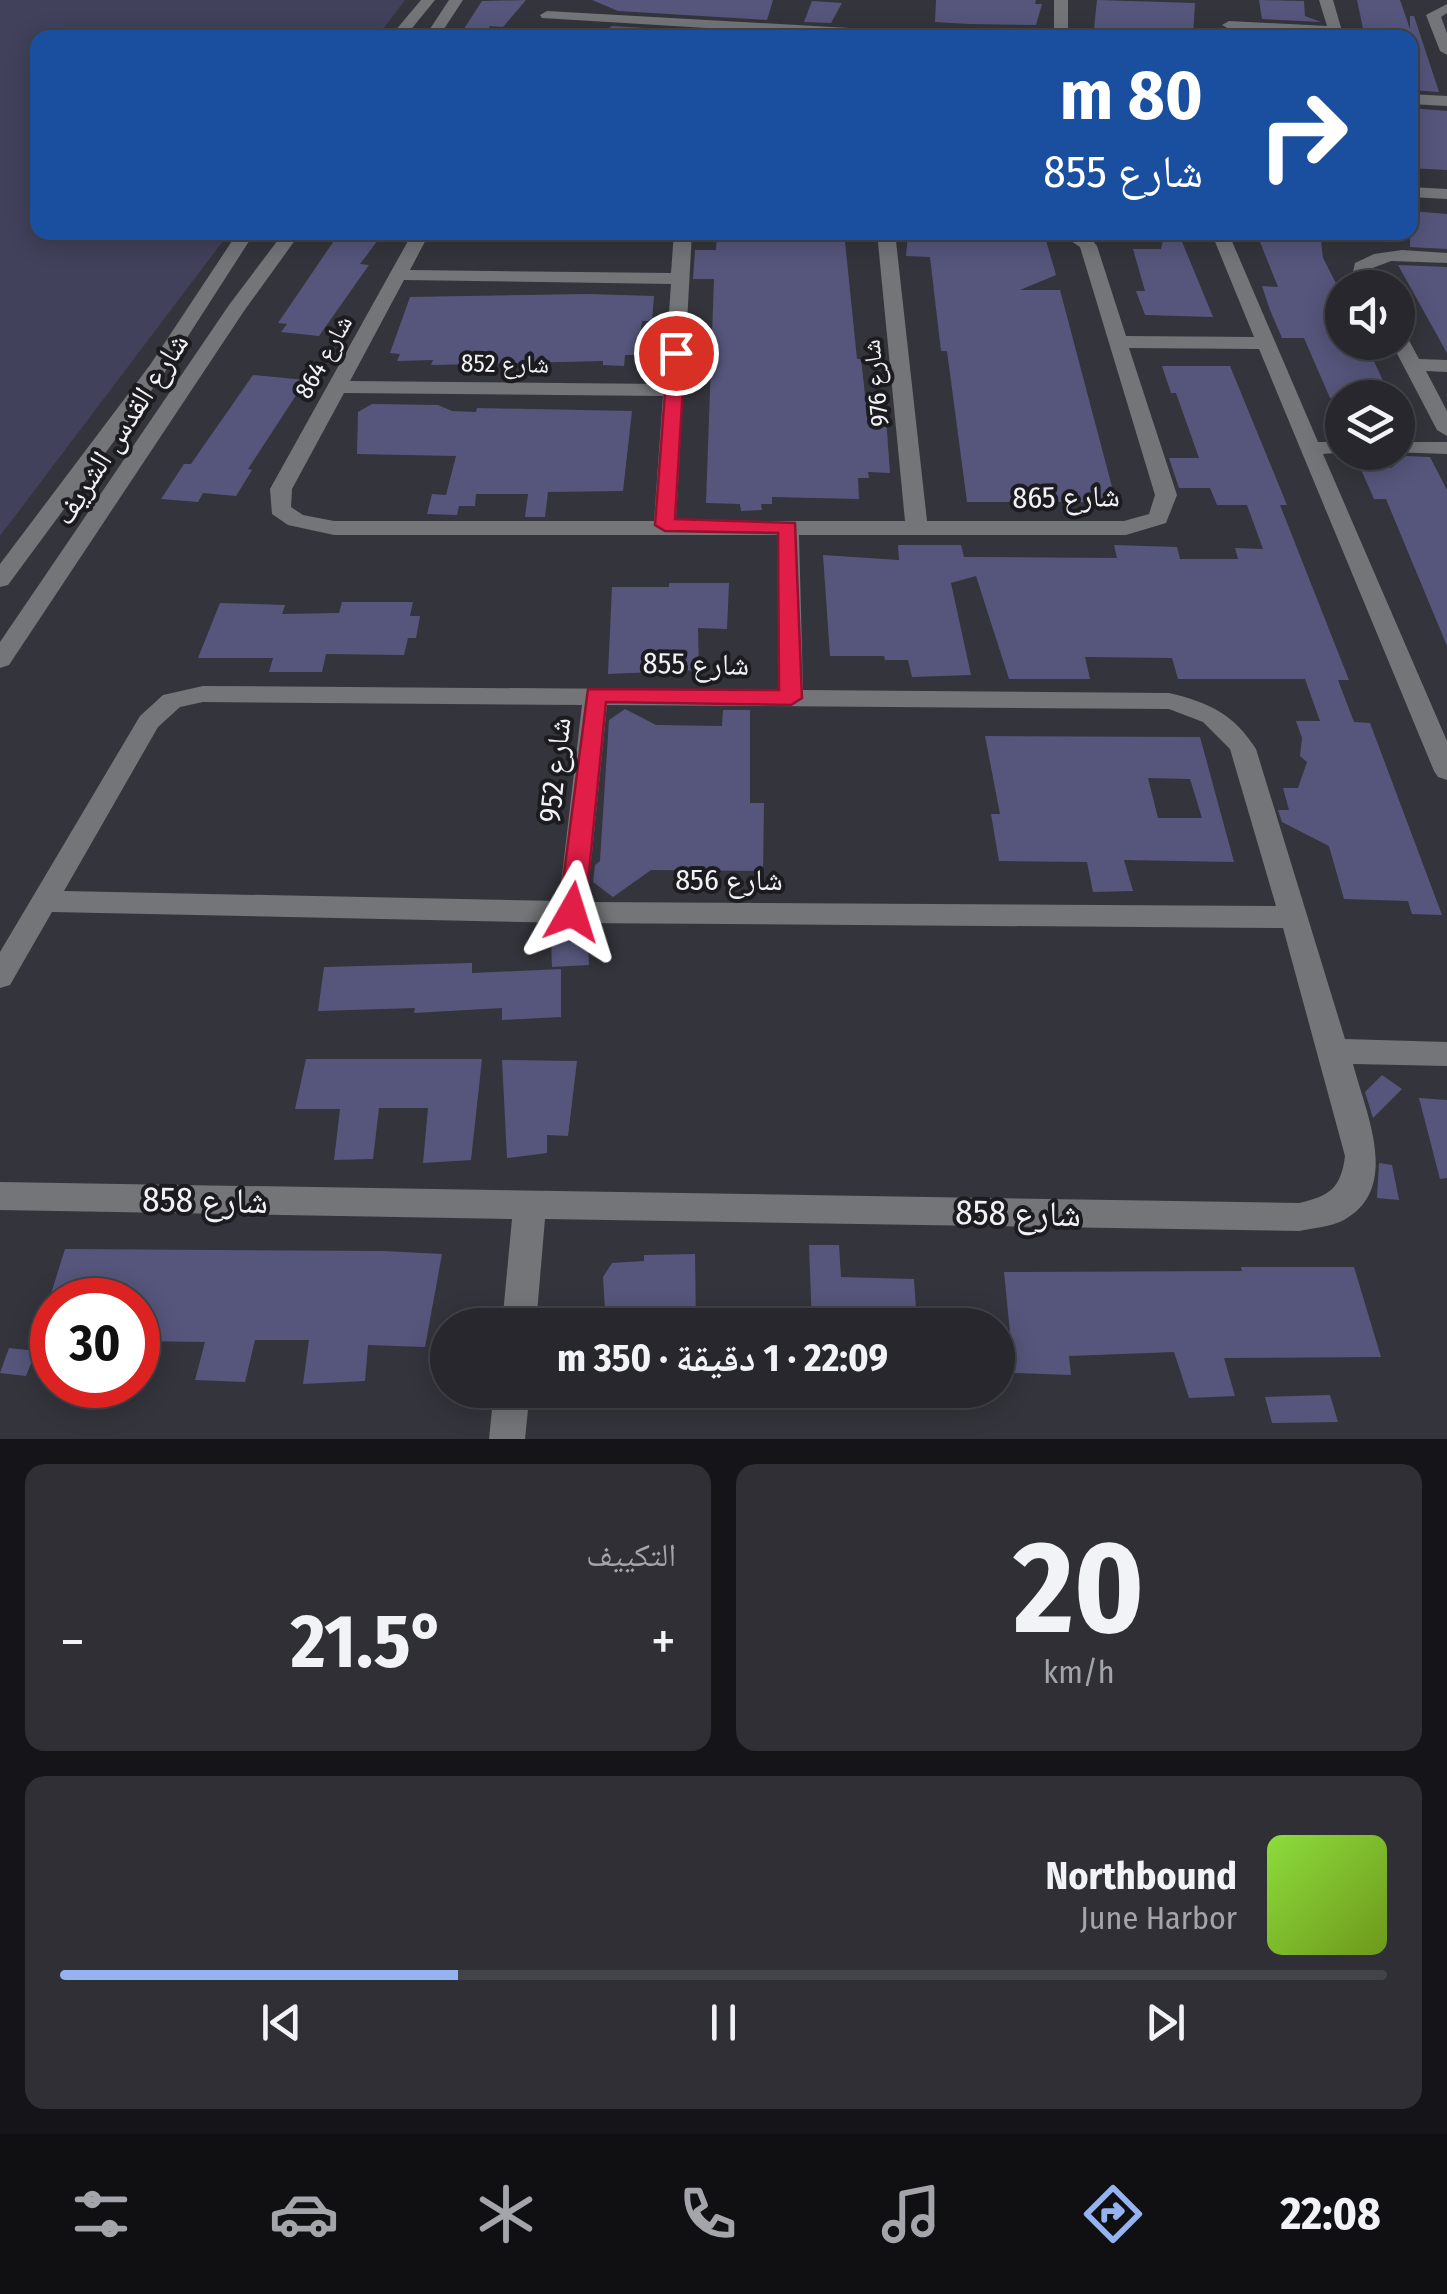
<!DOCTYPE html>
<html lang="ar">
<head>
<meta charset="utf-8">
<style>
	body { margin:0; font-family:"Fira Sans Condensed","Noto Naskh Arabic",sans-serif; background:#2f2f35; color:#f1f3f6; direction:rtl; height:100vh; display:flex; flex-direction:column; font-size:38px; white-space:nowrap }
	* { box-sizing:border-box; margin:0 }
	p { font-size:32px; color:#a4a5aa }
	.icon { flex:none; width:55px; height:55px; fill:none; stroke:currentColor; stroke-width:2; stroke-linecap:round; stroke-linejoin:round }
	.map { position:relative; height:1439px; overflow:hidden; direction:ltr }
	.details { display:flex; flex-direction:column; gap:25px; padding:25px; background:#151519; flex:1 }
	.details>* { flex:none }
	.banner { position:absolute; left:30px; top:30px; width:1388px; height:210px; border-radius:20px; box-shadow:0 5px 25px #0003,0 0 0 2px #434449; direction:rtl; background:#1a4fa0; color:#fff; overflow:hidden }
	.buttons { position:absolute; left:1325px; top:270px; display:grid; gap:20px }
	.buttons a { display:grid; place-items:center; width:90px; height:90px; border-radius:50%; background:#27272d; box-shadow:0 5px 25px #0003,0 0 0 2px #434449; font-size:50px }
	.speed { position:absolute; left:30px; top:1278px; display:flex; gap:20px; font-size:50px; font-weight:700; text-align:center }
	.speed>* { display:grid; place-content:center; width:130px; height:130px; border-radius:50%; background:#27272d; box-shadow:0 5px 25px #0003,0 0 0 2px #434449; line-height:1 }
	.speed .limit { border:15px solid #d22; background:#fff; color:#111 }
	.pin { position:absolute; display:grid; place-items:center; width:85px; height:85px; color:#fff; margin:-42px; border:5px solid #fff; border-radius:50%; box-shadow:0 2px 10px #0007 }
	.me { position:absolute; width:110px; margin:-55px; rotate:6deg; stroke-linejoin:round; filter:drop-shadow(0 0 8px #0008) }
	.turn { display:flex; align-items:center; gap:35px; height:210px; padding:0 50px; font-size:45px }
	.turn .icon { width:130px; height:130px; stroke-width:2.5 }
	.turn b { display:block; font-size:70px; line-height:85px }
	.big { font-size:75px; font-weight:700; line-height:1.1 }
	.details .widget { flex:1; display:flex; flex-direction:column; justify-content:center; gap:15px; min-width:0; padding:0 35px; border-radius:20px; background:#2f2f35 }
	.details .dial { align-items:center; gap:0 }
	.dial b { font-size:130px; line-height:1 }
	.song { display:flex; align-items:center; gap:30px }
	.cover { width:120px; height:120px; border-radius:15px; background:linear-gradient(135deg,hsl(90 70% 55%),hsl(80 70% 35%)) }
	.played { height:10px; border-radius:5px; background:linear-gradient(90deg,#95b2f1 30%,#434449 30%) }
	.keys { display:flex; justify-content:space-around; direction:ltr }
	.heat { display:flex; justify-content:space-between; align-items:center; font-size:55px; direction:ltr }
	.details .tiles { flex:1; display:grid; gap:25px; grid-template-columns:1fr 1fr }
	.widget:last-child { grid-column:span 2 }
	.trip { position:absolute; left:430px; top:1308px; width:585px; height:100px; border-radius:50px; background:#27272d; box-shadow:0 5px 25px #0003,0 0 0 2px #434449; font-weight:700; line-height:100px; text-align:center; direction:rtl }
	.dock { display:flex; height:160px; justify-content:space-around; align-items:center; background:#101012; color:#a4a5aa }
	.dock .icon { width:70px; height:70px }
	.dock .active { color:#95b2f1 }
	.dock b { font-size:45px; color:#f1f3f6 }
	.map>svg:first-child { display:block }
	.green { fill:#41415c }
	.building { fill:#56567c; fill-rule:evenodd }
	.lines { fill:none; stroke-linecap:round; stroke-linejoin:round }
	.minor { fill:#747578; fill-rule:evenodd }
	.route { fill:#e11d48; stroke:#92132f; stroke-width:2.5 }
	.labels { text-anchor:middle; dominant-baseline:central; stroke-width:8; stroke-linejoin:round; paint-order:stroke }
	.far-street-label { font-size:25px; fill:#f1f1f6; stroke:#1c1c20 }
	.street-label { font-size:30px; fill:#f1f1f6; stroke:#1c1c20 }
	.near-street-label { font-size:35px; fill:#f1f1f6; stroke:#1c1c20 }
</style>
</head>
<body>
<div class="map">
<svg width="1447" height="1439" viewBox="0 0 1447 1439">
	<rect width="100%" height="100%" fill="#34343c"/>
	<path class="green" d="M 0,0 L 405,0 L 377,37 L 38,38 L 38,232 L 229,233 L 0,536 Z"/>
	<g class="building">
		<path d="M 526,0 L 503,27 L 489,26 L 494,38 L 458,38 L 482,1 Z"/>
		<path d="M 592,0 L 773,0 L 767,20 L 618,11 Z"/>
		<path d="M 936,0 L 1036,0 L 1035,4 L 1042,4 L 1036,25 L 969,24 L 935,22 Z"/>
		<path d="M 1097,0 L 1195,3 L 1193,36 L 1093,38 Z"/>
		<path d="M 1259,0 L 1304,1 L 1305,16 L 1321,22 L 1262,19 Z"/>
		<path d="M 1357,0 L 1400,0 L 1410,29 L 1410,16 L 1414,16 L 1439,92 L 1410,90 L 1410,38 L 1365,38 Z"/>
		<path d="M 812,1 L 842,3 L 831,23 L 804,22 Z"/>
		<path d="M 612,26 L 762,35 L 594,38 Z"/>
		<path d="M 1410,108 L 1447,111 L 1447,170 L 1410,168 Z"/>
		<path d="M 1410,211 L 1447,214 L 1447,249 L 1410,247 Z"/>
		<path d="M 340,232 L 384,232 L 360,264 L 369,265 L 319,336 L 281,332 L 287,324 L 278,323 Z"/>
		<path d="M 717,232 L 844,232 L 857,359 L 861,359 L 866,404 L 885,404 L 890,473 L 868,472 L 869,478 L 858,478 L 859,499 L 772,497 L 772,504 L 761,504 L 762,510 L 741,511 L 740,504 L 706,503 L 714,279 L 693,279 L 695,250 L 716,250 Z"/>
		<path d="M 1165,232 L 1178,232 L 1213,317 L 1145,315 L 1136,291 L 1145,291 L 1133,249 L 1161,249 Z"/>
		<path d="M 1256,232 L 1320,232 L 1323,258 L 1342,295 L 1342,342 L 1365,342 L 1391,398 L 1330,398 L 1304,338 L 1282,338 L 1270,310 L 1262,286 L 1278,287 Z"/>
		<path d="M 908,234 L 1045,237 L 1056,275 L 1020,290 L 1060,290 L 1116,502 L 967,502 L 947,351 L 941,351 L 930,257 L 906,256 Z"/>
		<path d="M 1398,265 L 1447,267 L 1447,353 Z"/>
		<path d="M 587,294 L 654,296 L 652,321 L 642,321 L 637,355 L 625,355 L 624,366 L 603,365 L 603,361 L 431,365 L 433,360 L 397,361 L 400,354 L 390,353 L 410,297 Z"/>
		<path d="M 1162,366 L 1230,366 L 1287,505 L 1280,505 L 1349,680 L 1338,680 L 1354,722 L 1370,723 L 1442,915 L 1412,914 L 1408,901 L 1344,899 L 1329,846 L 1282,822 L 1278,810 L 1289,810 L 1283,788 L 1298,788 L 1307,762 L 1300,756 L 1302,738 L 1296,721 L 1320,721 L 1305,679 L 1178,679 L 1172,658 L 1085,657 L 1090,679 L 1009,679 L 976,576 L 951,583 L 971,675 L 912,677 L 908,660 L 885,660 L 884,656 L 830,656 L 823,555 L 899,560 L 898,545 L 961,545 L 964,557 L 1117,558 L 1114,545 L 1177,547 L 1180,559 L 1238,559 L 1235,548 L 1263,549 L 1247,505 L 1217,505 L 1210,488 L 1179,488 L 1169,458 L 1199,458 L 1176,393 L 1171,393 Z"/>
		<path d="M 253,375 L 306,380 L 248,469 L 252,470 L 236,496 L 203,493 L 198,502 L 161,499 L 184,464 L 191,464 Z"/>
		<path d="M 372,404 L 438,405 L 452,411 L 476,412 L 477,408 L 632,411 L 623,491 L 548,492 L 545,517 L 525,517 L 528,494 L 476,494 L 475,506 L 459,506 L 457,515 L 427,514 L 432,494 L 446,495 L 456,456 L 357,454 L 358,412 Z"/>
		<path d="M 1355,456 L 1391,468 L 1406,456 L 1430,457 L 1447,490 L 1447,646 L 1386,499 L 1374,499 Z"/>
		<path d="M 669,583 L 729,583 L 727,629 L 698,628 L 699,670 L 608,674 L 612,587 L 669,587 Z"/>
		<path d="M 342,602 L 413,602 L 410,616 L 420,616 L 416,638 L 408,638 L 404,655 L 326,654 L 322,672 L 269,672 L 273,658 L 198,658 L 220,603 L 285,605 L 282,614 L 339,613 Z"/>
		<path d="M 625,709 L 656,725 L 722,726 L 723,710 L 750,710 L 750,803 L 764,803 L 763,871 L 651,870 L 613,897 L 593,882 L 595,865 L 600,861 L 609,720 Z"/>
		<path d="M 985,736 L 1200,737 L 1234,862 L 1124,860 L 1133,891 L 1093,892 L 1087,862 L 999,861 L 991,814 L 1000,814 ZM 1148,778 L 1190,779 L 1202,818 L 1158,818 Z"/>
		<path d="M 588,938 L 589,965 L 552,967 L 551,940 Z"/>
		<path d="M 472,963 L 472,973 L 561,969 L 561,1017 L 502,1020 L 502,1008 L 414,1013 L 415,1008 L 318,1011 L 324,967 Z"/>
		<path d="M 306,1059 L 482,1059 L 471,1160 L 423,1163 L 428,1108 L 379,1108 L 373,1159 L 334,1160 L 340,1109 L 295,1109 Z"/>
		<path d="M 502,1060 L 577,1061 L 568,1136 L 547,1135 L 547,1153 L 507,1158 Z"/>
		<path d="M 1382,1075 L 1402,1089 L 1373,1118 L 1365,1092 Z"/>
		<path d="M 1419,1098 L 1447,1100 L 1447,1178 L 1440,1179 Z"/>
		<path d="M 1379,1163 L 1392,1165 L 1399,1200 L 1377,1198 Z"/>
		<path d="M 809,1245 L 839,1245 L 841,1277 L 914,1279 L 917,1325 L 812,1325 Z"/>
		<path d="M 65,1249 L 384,1251 L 442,1254 L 425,1347 L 368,1345 L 365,1381 L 303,1384 L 309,1340 L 255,1340 L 245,1382 L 195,1380 L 205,1342 L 138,1341 L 138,1300 L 49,1300 Z"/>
		<path d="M 695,1254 L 696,1325 L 606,1325 L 603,1277 L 612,1263 L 644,1261 L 644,1255 Z"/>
		<path d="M 1241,1267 L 1354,1267 L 1381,1357 L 1224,1358 L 1235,1396 L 1189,1398 L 1174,1352 L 1069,1356 L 1071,1375 L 1014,1373 L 1004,1272 L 1242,1271 Z"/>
		<path d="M 9,1348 L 36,1351 L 26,1376 L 0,1373 Z"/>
		<path d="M 1330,1395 L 1338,1422 L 1272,1423 L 1265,1397 Z"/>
	</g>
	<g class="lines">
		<g class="minor">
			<path d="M 421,0 L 435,0 L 404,38 L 389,38 Z"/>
			<path d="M 449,0 L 463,0 L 438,38 L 424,38 Z"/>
			<rect x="1054" y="0" width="14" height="38"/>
			<path d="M 1319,0 L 1333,0 L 1344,38 L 1229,29 L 1222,25 L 1229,21 L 1327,26 Z"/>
			<path d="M 1447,4 L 1447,13 L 1441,17 L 1447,33 L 1447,55 L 1440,51 L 1426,15 Z"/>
			<path d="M 547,11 L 955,34 L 962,38 L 871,38 L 542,18 L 540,15 Z"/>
			<path d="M 1410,94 L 1447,96 L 1447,106 L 1410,104 Z"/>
			<path d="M 1410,187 L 1447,189 L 1447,199 L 1410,197 Z"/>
			<path d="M 238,232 L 255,232 L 165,372 L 8,585 L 0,587 L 0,564 L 150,365 Z"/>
			<path d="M 284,232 L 301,232 L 244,311 L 9,665 L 0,668 L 0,642 L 229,305 Z"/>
			<path d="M 413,232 L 430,232 L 410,270 L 671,273 L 674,232 L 692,232 L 676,521 L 905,521 L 877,232 L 895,232 L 927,521 L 1124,521 L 1149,514 L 1155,495 L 1080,247 L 1058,232 L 1085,232 L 1097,246 L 1126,336 L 1254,337 L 1211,232 L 1228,232 L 1318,442 L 1342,442 L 1342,452 L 1349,452 L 1323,454 L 1447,741 L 1447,780 L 1438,777 L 1434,771 L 1259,349 L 1129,348 L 1177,495 L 1166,523 L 1126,535 L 799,535 L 803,690 L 1169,693 C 1208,702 1234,714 1256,749 L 1345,1039 L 1447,1042 L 1447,1066 L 1353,1064 C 1365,1111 1402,1188 1344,1220 C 1331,1227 1313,1228 1299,1231 L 545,1219 L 536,1325 L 502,1325 L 512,1219 L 0,1210 L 0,1182 L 1299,1203 C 1330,1196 1341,1188 1345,1156 L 1283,928 L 572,923 L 52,912 L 10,985 L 0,988 L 0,952 L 140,716 L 163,695 L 203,686 L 779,690 L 777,535 L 334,535 L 288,525 L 272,514 L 270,489 ZM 404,280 L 671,284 L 664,384 L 350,381 ZM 344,393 L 663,396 L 654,521 L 334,521 L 303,515 L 291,507 L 292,489 ZM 203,702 L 582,705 L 559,901 L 64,891 L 158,727 L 180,707 ZM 607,705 L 1169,709 L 1203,722 L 1230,749 L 1276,906 L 587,902 Z"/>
			<path d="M 1402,250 L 1447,253 L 1447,263 L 1391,261 L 1370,269 L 1376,288 L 1358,288 L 1352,276 L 1355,263 L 1374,254 Z"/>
			<path d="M 1398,331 L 1405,333 L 1419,359 L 1447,360 L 1447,372 L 1426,371 L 1447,411 L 1447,436 L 1437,430 L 1391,342 L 1398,342 Z"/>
			<path d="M 1398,442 L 1447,442 L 1447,454 L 1391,452 L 1398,452 Z"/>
			<path d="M 494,1390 L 530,1390 L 525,1439 L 489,1439 Z"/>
		</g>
	</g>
	<path class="route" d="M 676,348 L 685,353 L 675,519 L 795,523 L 802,698 L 791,705 L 606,702 L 585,912 L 581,918 L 563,918 L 559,912 L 588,689 L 779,690 L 778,533 L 665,531 L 655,525 L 668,353 Z"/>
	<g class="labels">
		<g class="far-street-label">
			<text transform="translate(324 357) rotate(-61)">شارع 864</text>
			<text transform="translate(505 364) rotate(1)">شارع 852</text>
			<text transform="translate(876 383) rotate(-96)">شارع 976</text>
		</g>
		<g class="street-label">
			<text transform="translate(121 429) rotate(-57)">شارع القدس الشريف</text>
			<text transform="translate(1066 497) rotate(-1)">شارع 865</text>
			<text transform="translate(696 664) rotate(1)">شارع 855</text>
			<text transform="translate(555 770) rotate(-84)">شارع 952</text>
			<text x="729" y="880">شارع 856</text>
		</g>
		<g class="near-street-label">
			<text transform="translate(205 1200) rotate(1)">شارع 858</text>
			<text transform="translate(1018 1213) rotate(1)">شارع 858</text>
		</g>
	</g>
</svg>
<div class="buttons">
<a><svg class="icon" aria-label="sound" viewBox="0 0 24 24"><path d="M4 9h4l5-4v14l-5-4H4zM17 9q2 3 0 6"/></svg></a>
<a><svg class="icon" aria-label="layers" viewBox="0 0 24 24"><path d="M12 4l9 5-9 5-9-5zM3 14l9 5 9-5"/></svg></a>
</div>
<div class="speed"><div class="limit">30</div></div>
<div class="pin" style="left:676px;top:353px;background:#d93025"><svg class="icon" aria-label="arrive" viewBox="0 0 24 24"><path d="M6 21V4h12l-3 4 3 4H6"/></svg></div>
<svg class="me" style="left:572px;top:912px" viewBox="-20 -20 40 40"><path d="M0-17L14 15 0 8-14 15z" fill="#e11d48" stroke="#fff" stroke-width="4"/></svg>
<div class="trip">22:09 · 1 دقيقة · 350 m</div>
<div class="banner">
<div class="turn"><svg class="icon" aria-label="right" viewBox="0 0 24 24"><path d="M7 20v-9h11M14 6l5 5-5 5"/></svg><div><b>80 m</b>شارع 855</div></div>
</div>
</div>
<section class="details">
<div class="tiles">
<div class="widget dial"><b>20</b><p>km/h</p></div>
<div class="widget"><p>التكييف</p>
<div class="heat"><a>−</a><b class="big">21.5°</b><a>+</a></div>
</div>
<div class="widget">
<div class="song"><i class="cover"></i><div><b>Northbound</b><p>June Harbor</p></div></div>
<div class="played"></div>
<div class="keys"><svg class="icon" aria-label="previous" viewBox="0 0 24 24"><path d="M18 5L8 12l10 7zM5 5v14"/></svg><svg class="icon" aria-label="pause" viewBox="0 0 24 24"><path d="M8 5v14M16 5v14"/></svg><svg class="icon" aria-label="next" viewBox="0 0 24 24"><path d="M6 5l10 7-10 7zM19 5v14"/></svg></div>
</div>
</div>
</section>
<nav class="dock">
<b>22:08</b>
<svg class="icon active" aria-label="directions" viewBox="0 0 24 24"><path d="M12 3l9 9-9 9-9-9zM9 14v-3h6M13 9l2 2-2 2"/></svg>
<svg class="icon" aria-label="music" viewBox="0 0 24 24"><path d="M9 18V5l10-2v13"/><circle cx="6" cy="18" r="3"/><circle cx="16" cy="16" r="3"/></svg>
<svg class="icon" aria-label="phone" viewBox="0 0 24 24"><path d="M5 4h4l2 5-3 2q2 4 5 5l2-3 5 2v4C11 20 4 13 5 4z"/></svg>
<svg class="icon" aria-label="climate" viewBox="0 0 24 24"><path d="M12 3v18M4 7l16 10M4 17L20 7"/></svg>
<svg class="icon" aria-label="car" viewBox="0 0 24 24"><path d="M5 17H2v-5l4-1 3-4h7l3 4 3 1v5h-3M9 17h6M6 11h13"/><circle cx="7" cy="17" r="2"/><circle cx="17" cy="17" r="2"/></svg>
<svg class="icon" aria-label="filters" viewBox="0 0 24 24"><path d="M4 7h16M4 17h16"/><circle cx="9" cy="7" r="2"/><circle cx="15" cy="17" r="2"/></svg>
</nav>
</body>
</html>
